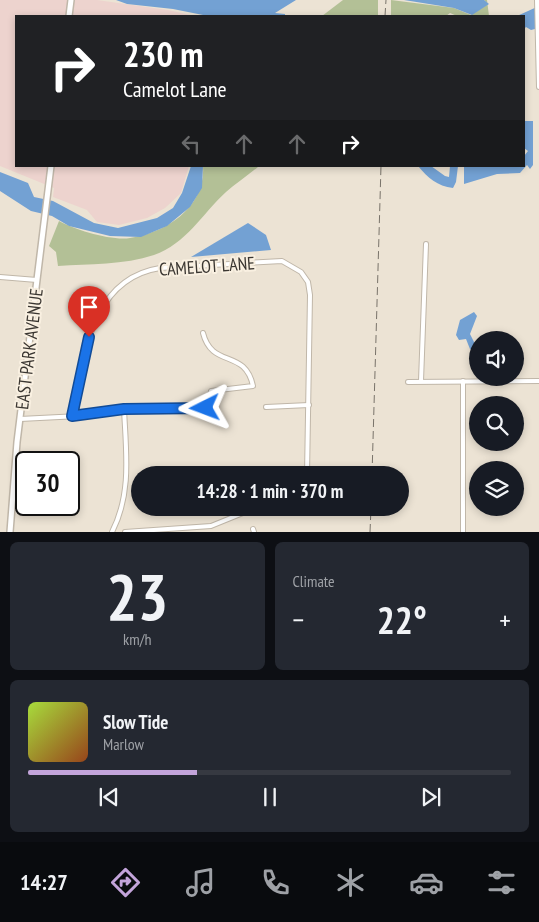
<!DOCTYPE html>
<html lang="en">
<head>
<meta charset="utf-8">
<style>
	body { margin:0; font-family:"PT Sans Narrow",sans-serif; background:#242831; color:#f1f3f6; height:100vh; display:flex; flex-direction:column; font-size:19px; white-space:nowrap }
	* { box-sizing:border-box; margin:0 }
	p { font-size:16px; color:#9ea1a6 }
	.icon { flex:none; width:28px; height:28px; fill:none; stroke:currentColor; stroke-width:2; stroke-linecap:round; stroke-linejoin:round }
	.map { position:relative; height:532px; overflow:hidden }
	.panel { display:flex; flex-direction:column; gap:10px; padding:10px; background:#0d0f14; flex:1 }
	.panel>* { flex:none }
	.top-card { position:absolute; left:15px; top:15px; width:510px; height:152px; border-radius:0px; box-shadow:0 2px 8px #0003; background:#202124; color:#fff; overflow:hidden }
	.tools { position:absolute; left:469px; top:331px; display:grid; gap:10px }
	.tools a { display:grid; place-items:center; width:55px; height:55px; border-radius:50%; background:#171b24; box-shadow:0 2px 8px #0003; font-size:25px }
	.speed { position:absolute; left:15px; top:451px; display:flex; gap:10px; font-size:25px; font-weight:700; text-align:center }
	.speed>* { display:grid; place-content:center; width:65px; height:65px; border-radius:50%; background:#171b24; box-shadow:0 2px 8px #0003; line-height:1 }
	.speed .limit { border:2px solid #111; border-radius:8px; background:#fff; color:#111 }
	.pin { position:absolute; display:grid; place-items:center; width:42px; height:42px; color:#fff; margin:-51px -21px; border-radius:50% 50% 50% 0; rotate:-45deg; box-shadow:0 0 5px #0007 }
	.pin .icon { rotate:45deg }
	.me { position:absolute; width:55px; margin:-28px; rotate:267deg; stroke-linejoin:round; filter:drop-shadow(0 0 4px #0008) }
	.turn { display:flex; align-items:center; gap:18px; height:105px; padding:0 25px; font-size:22px }
	.turn .icon { width:65px; height:65px; stroke-width:2.5 }
	.turn b { display:block; font-size:35px; line-height:42px }
	.lanes { display:flex; align-items:center; height:48px; padding:0 25px; background:#0003; justify-content:center; gap:25px; direction:ltr }
	.lanes .off { opacity:.35 }
	.big { font-size:38px; font-weight:600; line-height:1.1 }
	.panel .card { flex:1; display:flex; flex-direction:column; justify-content:center; gap:8px; min-width:0; padding:0 18px; border-radius:8px; background:#242831 }
	.panel .dial { align-items:center; gap:0 }
	.dial b { font-size:65px; line-height:1 }
	.song { display:flex; align-items:center; gap:15px }
	.cover { width:60px; height:60px; border-radius:8px; background:linear-gradient(135deg,hsl(80 70% 55%),hsl(20 70% 35%)) }
	.played { height:5px; border-radius:2px; background:linear-gradient(90deg,#c3a4da 35%,#363941 35%) }
	.keys { display:flex; justify-content:space-around; direction:ltr }
	.heat { display:flex; justify-content:space-between; align-items:center; font-size:28px; direction:ltr }
	.panel .tiles { flex:1; display:grid; gap:10px; grid-template-columns:1fr 1fr }
	.card:last-child { grid-column:span 2 }
	.trip { position:absolute; left:131px; top:466px; width:278px; height:50px; border-radius:25px; background:#171b24; box-shadow:0 2px 8px #0003; font-weight:600; line-height:50px; text-align:center }
	.menu { display:flex; height:80px; justify-content:space-around; align-items:center; background:#090b0e; color:#9ea1a6 }
	.menu .icon { width:35px; height:35px }
	.menu .active { color:#c3a4da }
	.menu b { font-size:22px; color:#f1f3f6 }
	.map>svg:first-child { display:block }
	.industrial { fill:#edd3ce }
	.green { fill:#b3c096 }
	.water { fill:#73a1d3 }
	.lines { fill:none; stroke-linecap:round; stroke-linejoin:round }
	.street-casing { stroke:#c0b7a9; stroke-width:6 }
	.secondary-casing { stroke:#c0b7a9; stroke-width:8 }
	.street { stroke:#fff; stroke-width:4 }
	.secondary { stroke:#fff; stroke-width:5 }
	.rail { stroke:#79736a; stroke-width:1; stroke-dasharray:8 4; stroke-linecap:butt }
	.route-casing { stroke:#114b97; stroke-width:12 }
	.route { stroke:#1a73e8; stroke-width:9 }
	.labels { text-anchor:middle; dominant-baseline:central; stroke-width:4; stroke-linejoin:round; paint-order:stroke }
	.street-label { font-size:18px; fill:#3a3631; stroke:#f9f0e1 }
</style>
</head>
<body>
<div class="map">
<svg width="539" height="532" viewBox="0 0 539 532">
	<rect width="100%" height="100%" fill="#ece3d4"/>
	<path class="industrial" d="M 0,0 L 97,0 L 168,10 L 195,16 L 16,16 L 16,166 L 189,166 L 181,193 L 165,208 L 147,218 L 119,225 L 97,222 L 87,210 L 53,197 L 54,188 L 0,166 Z"/>
	<g class="green">
		<path d="M 343,0 L 378,0 L 378,16 L 322,16 Z"/>
		<path d="M 391,0 L 454,8 L 471,15 L 488,4 L 484,0 L 487,0 L 489,16 L 457,16 L 450,13 L 446,16 L 391,16 Z"/>
		<path d="M 203,166 L 259,166 C 249,175 236,183 226,192 C 202,214 186,244 154,255 C 124,265 89,264 58,266 L 56,252 L 49,246 L 59,221 C 75,230 112,241 130,238 C 167,233 206,206 203,166 Z"/>
	</g>
	<g class="water">
		<path d="M 116,0 L 296,0 L 275,13 L 285,14 L 285,16 L 208,16 L 173,9 L 127,4 Z"/>
		<path d="M 404,0 L 484,0 L 489,4 L 472,15 L 454,8 Z"/>
		<path d="M 539,6 L 539,28 L 531,30 L 526,27 L 524,29 L 524,16 L 517,16 Z"/>
		<path d="M 524,121 L 533,121 L 533,165 L 530,169 L 527,165 L 520,173 L 497,174 L 464,184 L 464,166 L 524,166 L 524,156 L 528,151 L 524,148 Z"/>
		<path d="M 191,166 L 203,166 L 202,188 L 190,207 L 167,226 L 141,237 L 110,236 L 69,226 L 52,216 L 31,211 L 0,191 L 0,172 L 28,183 L 34,197 L 53,201 L 94,223 L 118,228 L 157,218 L 173,208 L 182,193 Z"/>
		<path d="M 418,166 L 431,166 L 445,176 L 449,177 L 450,166 L 458,166 L 456,182 L 453,188 C 437,186 428,178 418,166 Z"/>
		<path d="M 248,223 L 266,235 L 271,250 L 191,257 Z"/>
		<path d="M 474,312 L 477,316 L 470,334 L 474,342 L 474,351 L 470,349 L 466,339 L 459,340 L 456,335 L 460,320 Z"/>
	</g>
	<g class="lines">
		<defs>
			<g id="street">
				<path d="M 537,0 L 539,87"/>
				<path d="M 0,277 L 37,280"/>
				<path d="M 421,381 L 426,244"/>
				<path d="M 408,382 L 539,381"/>
				<path d="M 266,407 L 309,405"/>
				<path d="M 72,416 C 84,360 89,279 160,268 L 282,261 L 301,272 L 308,282 L 310,295 L 307,475"/>
				<path d="M 20,419 L 79,416 L 148,408 L 202,409 L 208,405 L 211,391 L 253,386 C 245,348 212,369 203,333"/>
				<path d="M 253,529 L 254,532"/>
				<path d="M 112,532 C 132,493 126,452 124,409"/>
				<path d="M 125,532 L 211,526 L 243,513"/>
				<path d="M 463,532 L 463,381"/>
			</g>
			<g id="secondary">
				<path d="M 69,16 L 71,0"/>
				<path d="M 10,532 L 17,442 L 51,166"/>
			</g>
		</defs>
		<use href="#street" class="street-casing"/>
		<use href="#secondary" class="secondary-casing"/>
		<use href="#street" class="street"/>
		<use href="#secondary" class="secondary"/>
		<g class="rail">
			<path d="M 385,16 L 386,0"/>
			<path d="M 372,475 L 381,166"/>
			<path d="M 370,532 L 371,508"/>
		</g>
	</g>
	<g class="lines">
		<defs>
			<path id="route" d="M 89,337 L 72,416 L 124,409 L 205,408"/>
		</defs>
		<use href="#route" class="route-casing"/>
		<use href="#route" class="route"/>
	</g>
	<g class="labels">
		<g class="street-label">
			<text transform="translate(207 266) rotate(-4)">CAMELOT LANE</text>
			<text transform="translate(29 349) rotate(-83)">EAST PARK AVENUE</text>
		</g>
	</g>
</svg>
<div class="tools">
<a><svg class="icon" aria-label="sound" viewBox="0 0 24 24"><path d="M4 9h4l5-4v14l-5-4H4zM17 9q2 3 0 6"/></svg></a>
<a><svg class="icon" aria-label="search" viewBox="0 0 24 24"><circle cx="10" cy="10" r="6"/><path d="M15 15l6 6"/></svg></a>
<a><svg class="icon" aria-label="layers" viewBox="0 0 24 24"><path d="M12 4l9 5-9 5-9-5zM3 14l9 5 9-5"/></svg></a>
</div>
<div class="speed"><div class="limit">30</div></div>
<div class="pin" style="left:89px;top:337px;background:#d93025"><svg class="icon" aria-label="arrive" viewBox="0 0 24 24"><path d="M6 21V4h12l-3 4 3 4H6"/></svg></div>
<svg class="me" style="left:205px;top:408px" viewBox="-20 -20 40 40"><path d="M0-17L14 15 0 8-14 15z" fill="#1a73e8" stroke="#fff" stroke-width="4"/></svg>
<div class="trip">14:28 · 1 min · 370 m</div>
<div class="top-card">
<div class="turn"><svg class="icon" aria-label="right" viewBox="0 0 24 24"><path d="M7 20v-9h11M14 6l5 5-5 5"/></svg><div><b>230 m</b>Camelot Lane</div></div>
<div class="lanes"><svg class="icon off" aria-label="left" viewBox="0 0 24 24"><path d="M17 20v-9H6M10 6l-5 5 5 5"/></svg><svg class="icon off" aria-label="ahead" viewBox="0 0 24 24"><path d="M12 20V5M6 11l6-6 6 6"/></svg><svg class="icon off" aria-label="ahead" viewBox="0 0 24 24"><path d="M12 20V5M6 11l6-6 6 6"/></svg><svg class="icon" aria-label="right" viewBox="0 0 24 24"><path d="M7 20v-9h11M14 6l5 5-5 5"/></svg></div>
</div>
</div>
<section class="panel">
<div class="tiles">
<div class="card dial"><b>23</b><p>km/h</p></div>
<div class="card"><p>Climate</p>
<div class="heat"><a>−</a><b class="big">22°</b><a>+</a></div>
</div>
<div class="card">
<div class="song"><i class="cover"></i><div><b>Slow Tide</b><p>Marlow</p></div></div>
<div class="played"></div>
<div class="keys"><svg class="icon" aria-label="previous" viewBox="0 0 24 24"><path d="M18 5L8 12l10 7zM5 5v14"/></svg><svg class="icon" aria-label="pause" viewBox="0 0 24 24"><path d="M8 5v14M16 5v14"/></svg><svg class="icon" aria-label="next" viewBox="0 0 24 24"><path d="M6 5l10 7-10 7zM19 5v14"/></svg></div>
</div>
</div>
</section>
<nav class="menu">
<b>14:27</b>
<svg class="icon active" aria-label="directions" viewBox="0 0 24 24"><path d="M12 3l9 9-9 9-9-9zM9 14v-3h6M13 9l2 2-2 2"/></svg>
<svg class="icon" aria-label="music" viewBox="0 0 24 24"><path d="M9 18V5l10-2v13"/><circle cx="6" cy="18" r="3"/><circle cx="16" cy="16" r="3"/></svg>
<svg class="icon" aria-label="phone" viewBox="0 0 24 24"><path d="M5 4h4l2 5-3 2q2 4 5 5l2-3 5 2v4C11 20 4 13 5 4z"/></svg>
<svg class="icon" aria-label="climate" viewBox="0 0 24 24"><path d="M12 3v18M4 7l16 10M4 17L20 7"/></svg>
<svg class="icon" aria-label="car" viewBox="0 0 24 24"><path d="M5 17H2v-5l4-1 3-4h7l3 4 3 1v5h-3M9 17h6M6 11h13"/><circle cx="7" cy="17" r="2"/><circle cx="17" cy="17" r="2"/></svg>
<svg class="icon" aria-label="filters" viewBox="0 0 24 24"><path d="M4 7h16M4 17h16"/><circle cx="9" cy="7" r="2"/><circle cx="15" cy="17" r="2"/></svg>
</nav>
</body>
</html>
